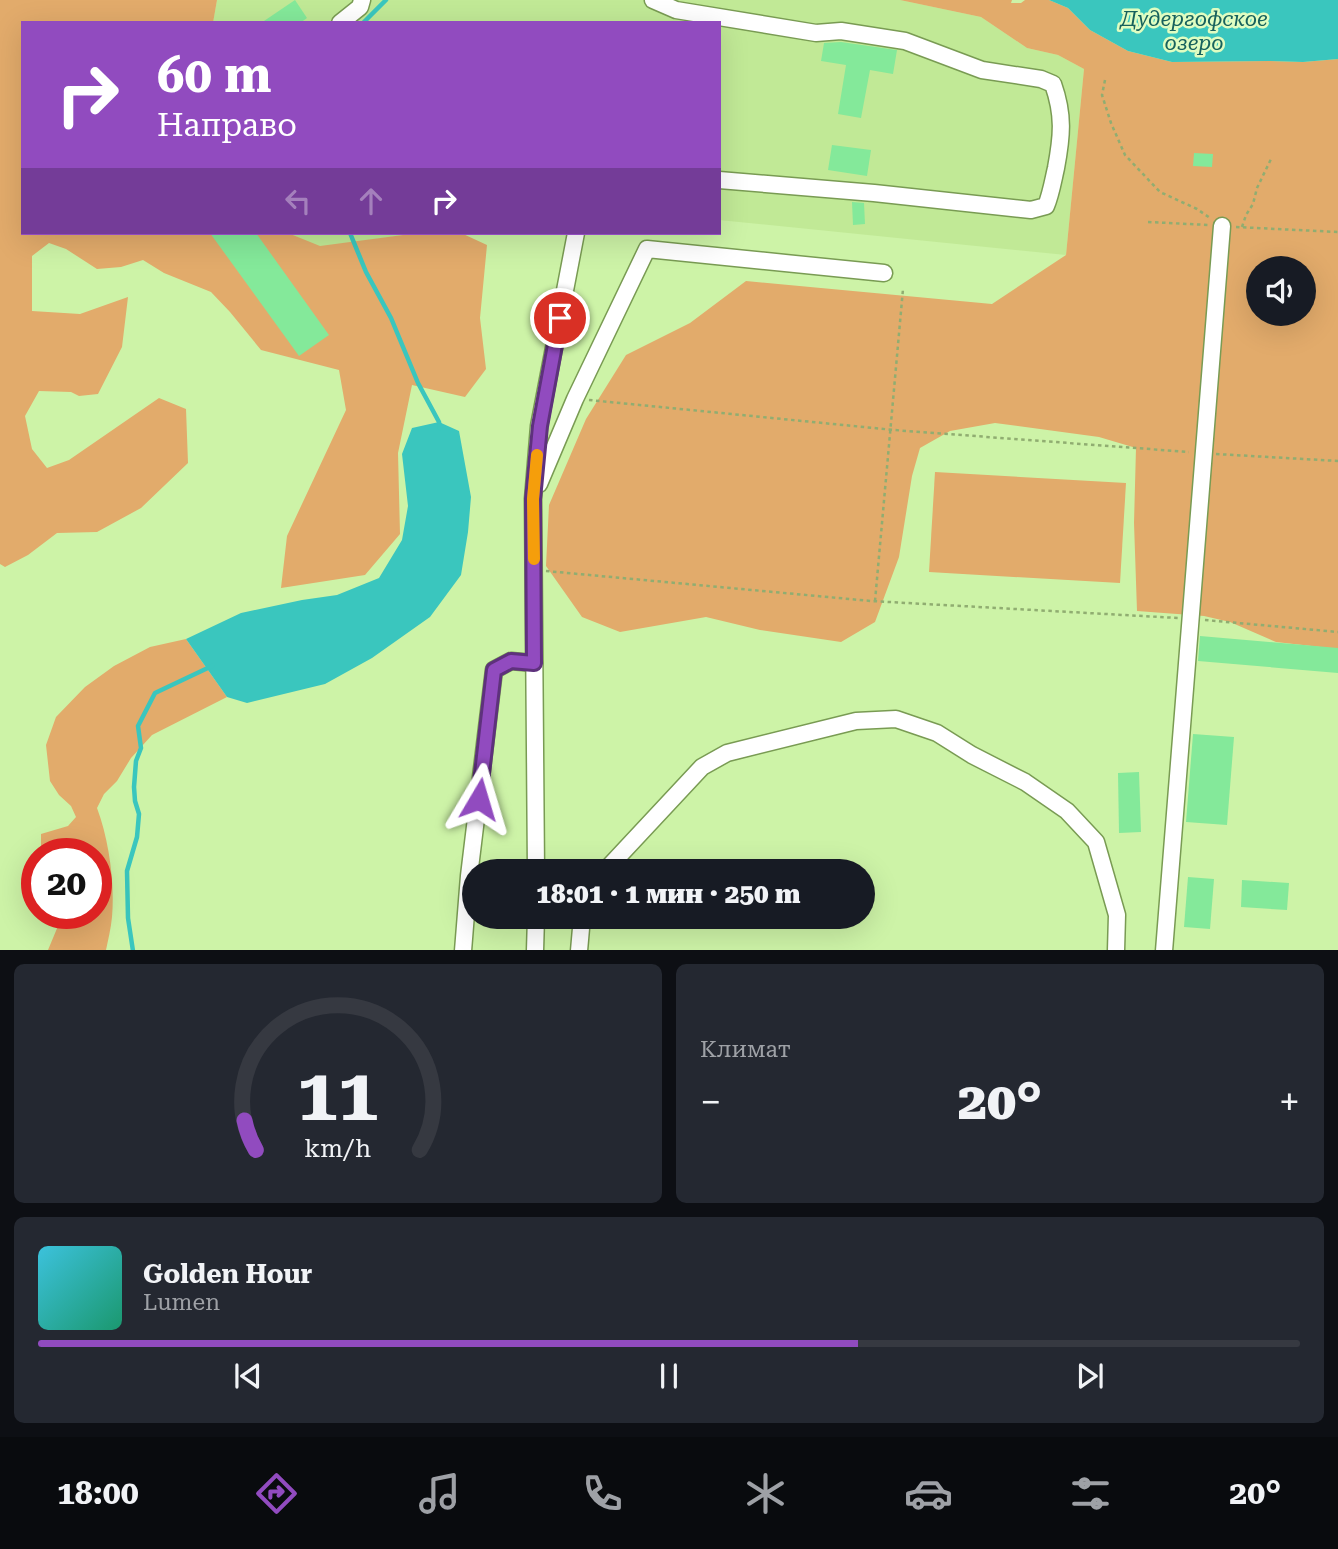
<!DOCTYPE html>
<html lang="ru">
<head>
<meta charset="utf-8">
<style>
	body { margin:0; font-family:"Roboto Serif",serif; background:#242831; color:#f1f3f6; height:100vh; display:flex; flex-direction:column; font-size:26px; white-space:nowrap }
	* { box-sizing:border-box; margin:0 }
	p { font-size:23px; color:#9ea1a6 }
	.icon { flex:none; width:38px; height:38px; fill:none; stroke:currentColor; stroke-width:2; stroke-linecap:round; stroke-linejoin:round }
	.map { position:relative; height:950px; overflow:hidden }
	.panel { display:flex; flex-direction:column; gap:14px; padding:14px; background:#0d0f14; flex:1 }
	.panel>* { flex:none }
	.hud { position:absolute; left:21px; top:21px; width:700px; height:214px; border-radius:0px; box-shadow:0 7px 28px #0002; background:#914bbf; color:#fff; overflow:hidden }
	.buttons { position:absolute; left:1246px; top:256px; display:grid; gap:14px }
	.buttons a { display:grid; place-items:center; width:70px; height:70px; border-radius:50%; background:#171b24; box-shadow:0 7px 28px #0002; font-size:35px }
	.speed { position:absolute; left:21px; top:838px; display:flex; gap:14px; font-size:35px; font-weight:700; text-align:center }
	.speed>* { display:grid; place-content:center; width:91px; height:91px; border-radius:50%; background:#171b24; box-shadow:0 7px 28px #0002; line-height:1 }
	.speed .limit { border:10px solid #d22; background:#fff; color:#111 }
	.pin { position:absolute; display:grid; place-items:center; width:60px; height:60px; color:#fff; margin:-30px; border:4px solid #fff; border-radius:50%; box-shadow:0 2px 7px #0007 }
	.me { position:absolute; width:77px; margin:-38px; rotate:7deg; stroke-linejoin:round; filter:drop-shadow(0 0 5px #0008) }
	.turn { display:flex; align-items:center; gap:24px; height:147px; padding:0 21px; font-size:32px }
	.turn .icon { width:91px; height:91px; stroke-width:2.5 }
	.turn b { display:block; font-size:49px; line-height:60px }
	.lanes { display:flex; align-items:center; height:66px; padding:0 21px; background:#0003; justify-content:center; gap:35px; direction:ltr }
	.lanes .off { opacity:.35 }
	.big { font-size:52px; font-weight:800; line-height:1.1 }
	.panel .tile { flex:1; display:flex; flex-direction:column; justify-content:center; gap:10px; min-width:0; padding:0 24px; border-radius:10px; background:#242831 }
	.panel .dial { align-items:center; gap:0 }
	.dial svg { height:182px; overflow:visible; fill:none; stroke:#363941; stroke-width:7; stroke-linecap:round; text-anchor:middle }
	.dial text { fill:#f1f3f6; stroke:none }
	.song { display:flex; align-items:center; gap:21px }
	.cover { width:84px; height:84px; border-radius:10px; background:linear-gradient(135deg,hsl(190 70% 55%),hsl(160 70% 35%)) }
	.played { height:7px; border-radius:4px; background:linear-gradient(90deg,#914bbf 65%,#363941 65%) }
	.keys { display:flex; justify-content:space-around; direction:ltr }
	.heat { display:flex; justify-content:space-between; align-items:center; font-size:38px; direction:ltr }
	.panel .tiles { flex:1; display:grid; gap:14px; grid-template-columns:1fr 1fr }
	.tile:last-child { grid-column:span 2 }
	.trip { position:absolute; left:462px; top:859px; width:413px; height:70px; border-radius:35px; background:#171b24; box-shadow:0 7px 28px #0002; font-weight:800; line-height:70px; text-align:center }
	.menu { display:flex; height:112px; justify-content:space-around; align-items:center; background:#090b0e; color:#9ea1a6 }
	.menu .icon { width:49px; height:49px }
	.menu .selected { color:#914bbf }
	.menu b { font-size:32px; color:#f1f3f6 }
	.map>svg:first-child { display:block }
	.built { fill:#c1e996 }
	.green { fill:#e2ab6b; fill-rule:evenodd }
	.water { fill:#3ac6be }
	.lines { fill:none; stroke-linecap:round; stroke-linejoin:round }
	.stream { stroke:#3ac6be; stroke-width:4.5 }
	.building { fill:#84e99a }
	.minor-casing { stroke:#799b53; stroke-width:19 }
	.path { stroke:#90ad71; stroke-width:2.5; stroke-dasharray:3.5 3.5; stroke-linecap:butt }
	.minor { stroke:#fff; stroke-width:16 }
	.route-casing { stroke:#5e317c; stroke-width:18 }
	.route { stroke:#914bbf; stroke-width:12 }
	.slow { stroke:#f59e0b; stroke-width:12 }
	.labels { text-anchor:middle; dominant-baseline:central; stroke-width:5; stroke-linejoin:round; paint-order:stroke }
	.water-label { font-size:21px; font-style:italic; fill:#16615d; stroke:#dffdc1 }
</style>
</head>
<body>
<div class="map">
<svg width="1338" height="951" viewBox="0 0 1338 951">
	<rect width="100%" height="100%" fill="#cdf3a7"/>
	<g class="built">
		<path d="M 217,0 L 900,0 L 981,17 L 1027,48 L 1058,55 L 1084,69 L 1066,255 L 719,220 L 719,23 L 213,23 Z"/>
		<path d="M 288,233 L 418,233 L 320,247 Z"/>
	</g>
	<g class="green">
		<path d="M 0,0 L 217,0 L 213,23 L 23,23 L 23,233 L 288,233 L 320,246 L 418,233 L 461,233 L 487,245 L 480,318 L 486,369 L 465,397 L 412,385 L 398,453 L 400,534 L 365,575 L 281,588 L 287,536 L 346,410 L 339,370 L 261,350 L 230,312 L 211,292 L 164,273 L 143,260 L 121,267 L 97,269 L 66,249 L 49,243 L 32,256 L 32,311 L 80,314 L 128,297 L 122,347 L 98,394 L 79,396 L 71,392 L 39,391 L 25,416 L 32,449 L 47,468 L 69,460 L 159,398 L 186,409 L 188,463 L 141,508 L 97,532 L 57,533 L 28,555 L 5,567 L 0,564 Z"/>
		<path d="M 900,0 L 1012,0 L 1011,3 L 1021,3 L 1025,0 L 1049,0 L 1068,8 L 1090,30 L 1128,51 L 1172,62 L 1268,61 L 1303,62 L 1338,59 L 1338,649 L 1276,642 L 1230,622 L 1204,616 L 1137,611 L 1134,523 L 1136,448 L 1099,437 L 995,423 L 950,431 L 920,448 L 912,476 L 899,557 L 875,622 L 841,642 L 760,630 L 706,617 L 620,632 L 582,617 L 546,566 L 549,505 L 586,419 L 626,355 L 690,323 L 746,281 L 992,304 L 1066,255 L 1084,69 L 1058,55 L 1027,48 L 981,17 ZM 1258,268 L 1304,268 L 1304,313 L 1258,313 Z"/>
		<path d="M 935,472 L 1126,483 L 1120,583 L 929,572 Z"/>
		<path d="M 186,639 L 227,697 L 152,735 L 131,758 L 117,781 L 104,794 L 97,808 C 109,840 115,883 112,917 C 111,928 108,940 106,950 L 48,950 L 58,926 L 57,914 L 96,914 L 96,854 L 41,854 L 41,834 L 68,826 L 76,817 L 71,806 L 59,795 L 50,781 L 46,745 L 56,717 L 85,687 L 114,666 L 150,647 Z"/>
	</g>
	<g class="water">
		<path d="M 1049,0 L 1338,0 L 1338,59 L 1303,62 L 1268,61 L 1172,62 L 1128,51 L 1090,30 L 1068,8 Z"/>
		<path d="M 439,422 L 459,431 L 471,497 L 468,532 L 461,575 L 430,617 L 372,658 L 325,684 L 247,703 L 227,697 L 186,639 L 241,613 L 302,600 L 337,595 L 379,578 L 402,540 L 408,506 L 402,454 L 412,428 Z"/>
	</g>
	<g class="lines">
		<g class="stream">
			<path d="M 363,23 L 386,0"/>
			<path d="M 350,233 L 366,272 L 391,318 L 418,383 L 439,422 L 440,428"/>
			<path d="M 133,951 L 128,918 L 127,871 L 137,837 L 139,814 L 135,801 L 134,787 L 136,761 L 141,748 L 138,726 L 155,693 L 212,666"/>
		</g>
	</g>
	<g class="building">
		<path d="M 295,0 L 307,18 L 300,23 L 261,23 Z"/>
		<path d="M 841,42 L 897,50 L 893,74 L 870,70 L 861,118 L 838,114 L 846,65 L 821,61 L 824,43 Z"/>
		<path d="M 832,145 L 871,150 L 867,176 L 828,170 Z"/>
		<path d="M 1194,153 L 1213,154 L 1212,167 L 1193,166 Z"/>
		<path d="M 852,202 L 864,203 L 865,224 L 853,225 Z"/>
		<path d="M 210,233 L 256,233 L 329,335 L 299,356 Z"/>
		<path d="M 1200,636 L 1338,648 L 1338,673 L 1198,661 Z"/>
		<path d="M 1193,734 L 1234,737 L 1227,825 L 1186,822 Z"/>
		<path d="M 1139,772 L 1141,832 L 1119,833 L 1118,773 Z"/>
		<path d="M 1188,877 L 1214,879 L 1210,929 L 1184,927 Z"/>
		<path d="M 1242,880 L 1289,883 L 1287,910 L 1241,907 Z"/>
	</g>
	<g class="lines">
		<defs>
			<g id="minor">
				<path d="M 653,0 L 676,10 L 816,33 L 841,31 L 905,41 L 982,70 L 1041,79 L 1053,84 C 1064,115 1062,136 1056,168 C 1053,181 1051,194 1046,206 L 1031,210 L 874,193 L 719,180"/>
				<path d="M 340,23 L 360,7 L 362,0"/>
				<path d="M 539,484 L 575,399 L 647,249 L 884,273"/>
				<path d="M 536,872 L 533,499 L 539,426 L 576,233"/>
				<path d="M 604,872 L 702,767 L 727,753 L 856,721 L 896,719 L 937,733 L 972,755 L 1025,782 L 1067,811 L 1096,842 L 1117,915 L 1116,951"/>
				<path d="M 463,951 L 469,876 L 494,670 L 511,661 L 534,663"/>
				<path d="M 535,951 L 536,917"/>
				<path d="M 579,951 L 582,917"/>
				<path d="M 1164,951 L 1222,226"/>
			</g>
		</defs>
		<use href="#minor" class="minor-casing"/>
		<g class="path">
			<path d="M 1105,80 L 1102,95 L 1111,123 L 1125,155 L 1160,192 L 1197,209 L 1210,218"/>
			<path d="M 1148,222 L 1209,225"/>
			<path d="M 1236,227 L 1338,232"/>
			<path d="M 1242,227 L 1246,215 L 1253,204 L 1257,188 L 1272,157"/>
			<path d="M 589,400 L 894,430 L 1189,452"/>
			<path d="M 1216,454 L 1338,461"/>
			<path d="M 546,571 L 871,601 L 1178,618"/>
			<path d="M 875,601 L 903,289"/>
			<path d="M 1205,620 L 1338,632"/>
		</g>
		<use href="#minor" class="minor"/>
	</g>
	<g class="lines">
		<defs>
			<path id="route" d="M 479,799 L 494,670 L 511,661 L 534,663 L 533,499 L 540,426 L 560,318"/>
		</defs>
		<use href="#route" class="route-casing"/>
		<use href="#route" class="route"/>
		<path class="slow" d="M 534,559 L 533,499 L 537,455"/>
	</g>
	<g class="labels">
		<g class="water-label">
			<text x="1194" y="19">Дудергофское<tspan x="1194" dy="24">озеро</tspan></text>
		</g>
	</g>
</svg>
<div class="buttons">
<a><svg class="icon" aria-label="sound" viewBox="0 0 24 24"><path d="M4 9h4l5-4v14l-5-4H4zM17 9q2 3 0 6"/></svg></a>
</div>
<div class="speed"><div class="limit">20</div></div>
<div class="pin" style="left:560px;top:318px;background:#d93025"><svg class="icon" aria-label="arrive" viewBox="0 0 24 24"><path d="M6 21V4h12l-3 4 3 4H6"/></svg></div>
<svg class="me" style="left:479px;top:799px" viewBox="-20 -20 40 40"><path d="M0-17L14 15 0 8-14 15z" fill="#914bbf" stroke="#fff" stroke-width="4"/></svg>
<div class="trip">18:01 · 1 мин · 250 m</div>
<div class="hud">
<div class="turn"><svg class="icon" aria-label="right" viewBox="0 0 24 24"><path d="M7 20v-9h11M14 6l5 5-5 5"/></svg><div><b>60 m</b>Направо</div></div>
<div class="lanes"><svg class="icon off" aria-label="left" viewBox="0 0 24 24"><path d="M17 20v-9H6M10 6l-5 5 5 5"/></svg><svg class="icon off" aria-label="ahead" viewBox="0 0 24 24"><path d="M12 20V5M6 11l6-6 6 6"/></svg><svg class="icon" aria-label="right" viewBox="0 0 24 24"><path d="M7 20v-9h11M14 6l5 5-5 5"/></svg></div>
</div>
</div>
<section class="panel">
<div class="tiles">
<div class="tile dial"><svg viewBox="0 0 100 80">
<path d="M14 69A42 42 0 1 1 86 69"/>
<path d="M14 69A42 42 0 0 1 9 56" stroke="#914bbf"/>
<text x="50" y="56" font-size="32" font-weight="700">11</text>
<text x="50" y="72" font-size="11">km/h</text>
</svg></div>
<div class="tile"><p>Климат</p>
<div class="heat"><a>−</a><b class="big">20°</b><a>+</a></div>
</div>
<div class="tile">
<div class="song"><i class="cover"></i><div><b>Golden Hour</b><p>Lumen</p></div></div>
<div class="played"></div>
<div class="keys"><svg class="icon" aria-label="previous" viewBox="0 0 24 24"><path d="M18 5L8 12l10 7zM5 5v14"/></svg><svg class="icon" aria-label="pause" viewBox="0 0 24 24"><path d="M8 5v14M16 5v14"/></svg><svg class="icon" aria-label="next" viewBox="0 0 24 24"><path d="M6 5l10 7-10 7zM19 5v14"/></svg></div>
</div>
</div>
</section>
<nav class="menu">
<b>18:00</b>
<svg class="icon selected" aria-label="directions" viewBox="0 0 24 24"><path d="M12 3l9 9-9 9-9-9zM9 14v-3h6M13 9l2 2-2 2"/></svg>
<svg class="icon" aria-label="music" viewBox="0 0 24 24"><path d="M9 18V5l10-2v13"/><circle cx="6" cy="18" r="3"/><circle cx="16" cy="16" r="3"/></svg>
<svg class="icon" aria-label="phone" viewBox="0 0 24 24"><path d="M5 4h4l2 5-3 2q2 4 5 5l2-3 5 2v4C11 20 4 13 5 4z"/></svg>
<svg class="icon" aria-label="climate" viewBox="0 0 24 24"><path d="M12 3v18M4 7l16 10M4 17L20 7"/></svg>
<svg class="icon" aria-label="car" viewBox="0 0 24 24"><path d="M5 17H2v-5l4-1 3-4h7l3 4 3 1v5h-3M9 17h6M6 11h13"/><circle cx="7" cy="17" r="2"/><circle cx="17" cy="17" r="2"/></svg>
<svg class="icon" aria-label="filters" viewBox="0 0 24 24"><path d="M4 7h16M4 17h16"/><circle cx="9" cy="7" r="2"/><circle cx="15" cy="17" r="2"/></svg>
<b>20°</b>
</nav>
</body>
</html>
